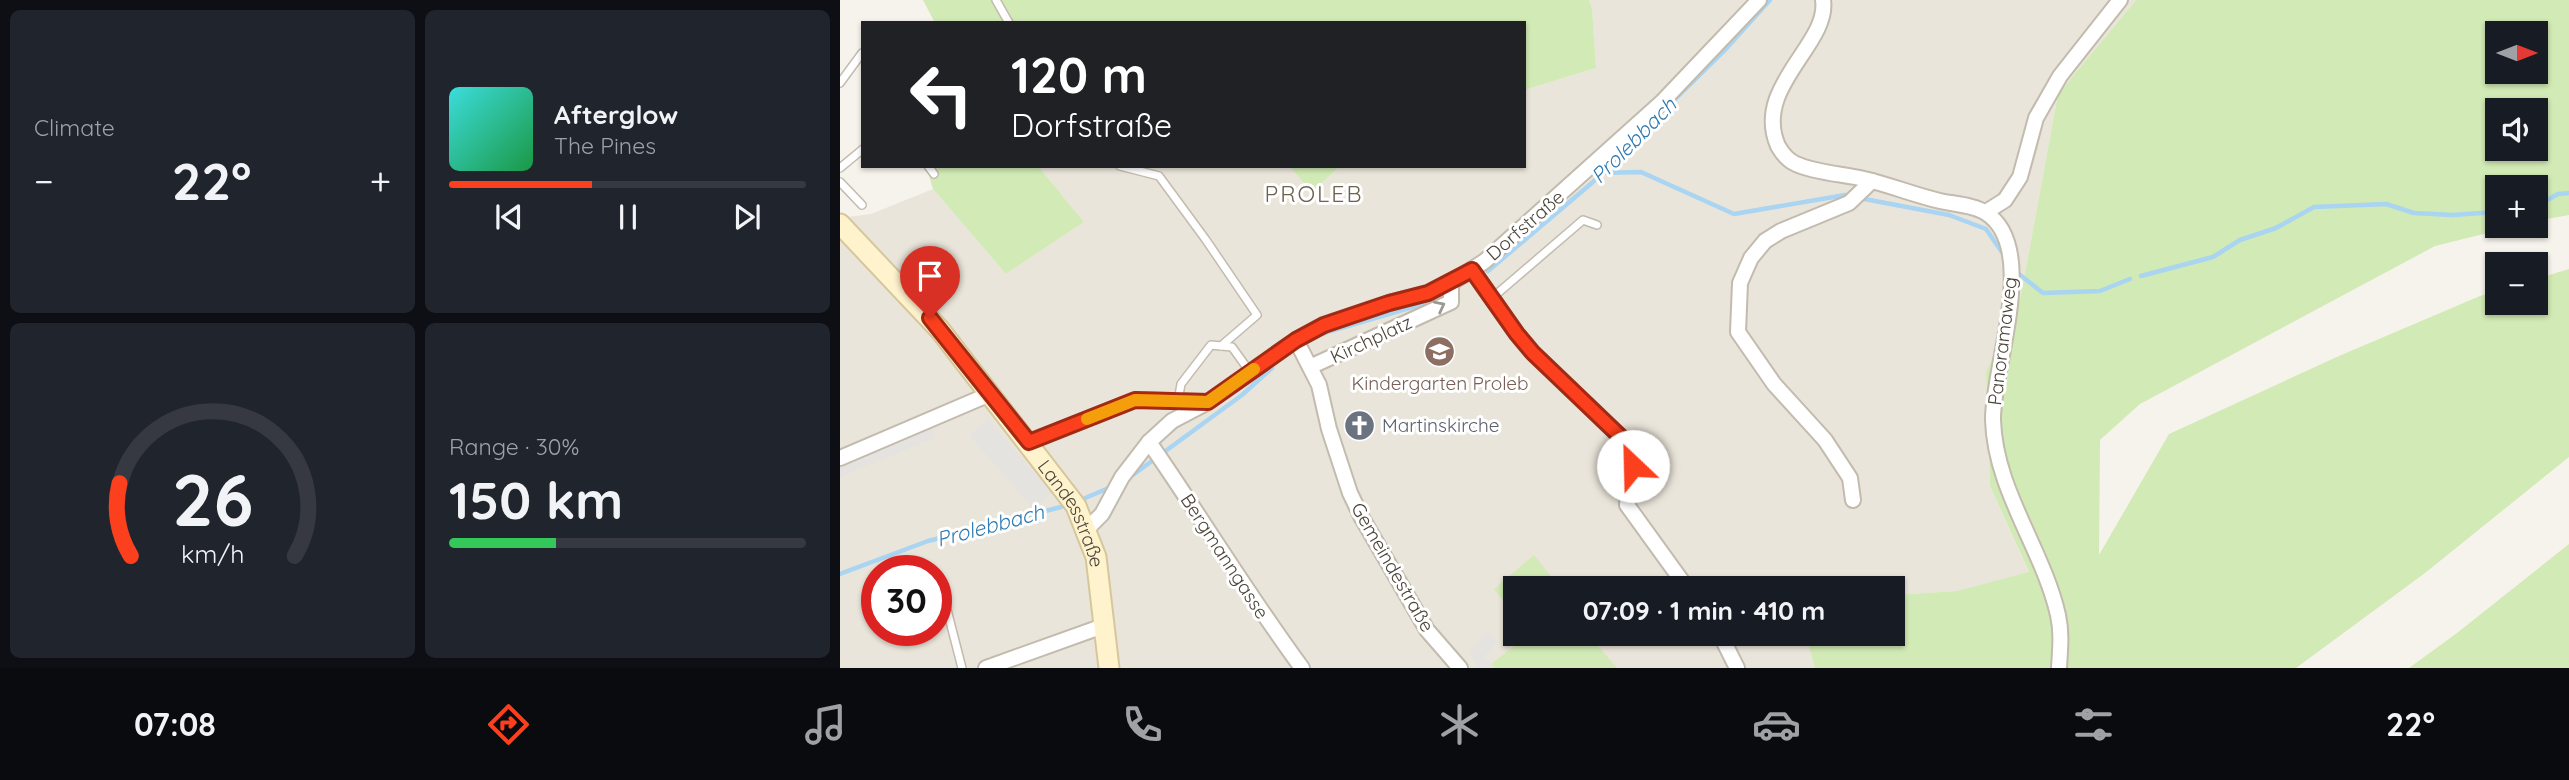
<!DOCTYPE html>
<html lang="en">
<head>
<meta charset="utf-8">
<style>
	body { margin:0; font-family:Quicksand,sans-serif; background:#20242c; color:#f1f3f6; height:100vh; display:flex; flex-direction:column; font-size:26px; white-space:nowrap }
	* { box-sizing:border-box; margin:0 }
	p { font-size:23px; color:#9ea1a6 }
	.icon { flex:none; width:38px; height:38px; fill:none; stroke:currentColor; stroke-width:2; stroke-linecap:round; stroke-linejoin:round }
	.map { position:relative; flex:1; overflow:hidden }
	.side { display:flex; flex-direction:column; gap:10px; padding:10px; background:#0d0f14; width:840px }
	.side>* { flex:none }
	.hud { position:absolute; left:21px; top:21px; width:665px; height:147px; border-radius:0px; box-shadow:0 2px 5px #0004; background:#202124; color:#fff; overflow:hidden }
	.needle { width:46px; rotate:90deg }
	.fabs { position:absolute; left:1645px; top:21px; display:grid; gap:14px }
	.fabs a { display:grid; place-items:center; width:63px; height:63px; border-radius:0px; background:#171b24; box-shadow:0 2px 5px #0004; font-size:35px }
	.speed { position:absolute; left:21px; top:555px; display:flex; gap:14px; font-size:35px; font-weight:700; text-align:center }
	.speed>* { display:grid; place-content:center; width:91px; height:91px; border-radius:50%; background:#171b24; box-shadow:0 2px 5px #0004; line-height:1 }
	.speed .limit { border:10px solid #d22; background:#fff; color:#111 }
	.pin { position:absolute; display:grid; place-items:center; width:60px; height:60px; color:#fff; margin:-72px -30px; border-radius:50% 50% 50% 0; rotate:-45deg; box-shadow:0 0 7px #0007 }
	.pin .icon { rotate:45deg }
	.me { position:absolute; width:77px; margin:-38px; rotate:336deg; stroke-linejoin:round; filter:drop-shadow(0 0 5px #0008) }
	.turn { display:flex; align-items:center; gap:24px; height:147px; padding:0 35px; font-size:32px }
	.turn .icon { width:91px; height:91px; stroke-width:2.5 }
	.turn b { display:block; font-size:49px; line-height:60px }
	.big { font-size:52px; font-weight:800; line-height:1.1 }
	.side .widget { flex:1; display:flex; flex-direction:column; justify-content:center; gap:10px; min-width:0; padding:0 24px; border-radius:10px; background:#20242c }
	.side .dial { align-items:center; gap:0 }
	.dial svg { height:182px; overflow:visible; fill:none; stroke:#363941; stroke-width:7; stroke-linecap:round; text-anchor:middle }
	.dial text { fill:#f1f3f6; stroke:none }
	.song { display:flex; align-items:center; gap:21px }
	.cover { width:84px; height:84px; border-radius:10px; background:linear-gradient(135deg,hsl(180 70% 55%),hsl(140 70% 35%)) }
	.played { height:7px; border-radius:4px; background:linear-gradient(90deg,#fc3f1d 40%,#363941 40%) }
	.keys { display:flex; justify-content:space-around; direction:ltr }
	.heat { display:flex; justify-content:space-between; align-items:center; font-size:38px; direction:ltr }
	.charge { height:10px; border-radius:5px; background:linear-gradient(90deg,#34c759 30%,#363941 0) }
	.side .tiles { flex:1; display:grid; gap:10px; grid-template-columns:repeat(2,1fr) }
	.trip { position:absolute; left:663px; top:576px; width:402px; height:70px; border-radius:0px; background:#171b24; box-shadow:0 2px 5px #0004; font-weight:800; line-height:70px; text-align:center }
	.menu { display:flex; height:112px; justify-content:space-around; align-items:center; background:#090b0e; color:#9ea1a6 }
	.menu .icon { width:49px; height:49px }
	.menu .selected { color:#fc3f1d }
	.menu b { font-size:32px; color:#f1f3f6 }
	main { display:flex; flex:1; min-height:0 }
	.map>svg:first-child { display:block }
	.residential { fill:#eae5da; fill-rule:evenodd }
	.green { fill:#d2eab5; fill-rule:evenodd }
	.parking { fill:#e5e3e0 }
	.lines { fill:none; stroke-linecap:round; stroke-linejoin:round }
	.stream { stroke:#a9d4f2; stroke-width:4.5 }
	.lane-casing { stroke:#c2bbae; stroke-width:10 }
	.street-casing { stroke:#c2bbae; stroke-width:18 }
	.secondary-casing { stroke:#d6c79b; stroke-width:23 }
	.lane { stroke:#fff; stroke-width:7 }
	.street { stroke:#fff; stroke-width:14 }
	.secondary { stroke:#fff3cd; stroke-width:19 }
	.oneway { stroke:#9c9892 }
	.route-casing { stroke:#a42913; stroke-width:18 }
	.route { stroke:#fc3f1d; stroke-width:12 }
	.slow { stroke:#f59e0b; stroke-width:12 }
	.labels { text-anchor:middle; dominant-baseline:central; stroke-width:6; stroke-linejoin:round; paint-order:stroke }
	.street-label { font-size:19px; fill:#4b4439; stroke:#fff }
	.education-label { font-size:19px; fill:#785e54; stroke:#fff }
	.worship-label { font-size:19px; fill:#5b616d; stroke:#fff; text-anchor:start }
	.water-label { font-size:21px; font-style:italic; fill:#2e7ab2; stroke:#fff }
	.quarter-label { font-size:23px; letter-spacing:2px; fill:#6e6250; stroke:#fff }
</style>
</head>
<body>
<main>
<section class="side">
<div class="tiles">
<div class="widget"><p>Climate</p>
<div class="heat"><a>−</a><b class="big">22°</b><a>+</a></div>
</div>
<div class="widget">
<div class="song"><i class="cover"></i><div><b>Afterglow</b><p>The Pines</p></div></div>
<div class="played"></div>
<div class="keys"><svg class="icon" aria-label="previous" viewBox="0 0 24 24"><path d="M18 5L8 12l10 7zM5 5v14"/></svg><svg class="icon" aria-label="pause" viewBox="0 0 24 24"><path d="M8 5v14M16 5v14"/></svg><svg class="icon" aria-label="next" viewBox="0 0 24 24"><path d="M6 5l10 7-10 7zM19 5v14"/></svg></div>
</div>
<div class="widget dial"><svg viewBox="0 0 100 80">
<path d="M14 69A42 42 0 1 1 86 69"/>
<path d="M14 69A42 42 0 0 1 9 37" stroke="#fc3f1d"/>
<text x="50" y="56" font-size="32" font-weight="700">26</text>
<text x="50" y="72" font-size="11">km/h</text>
</svg></div>
<div class="widget"><p>Range · 30%</p><b class="big">150 km</b><div class="charge"></div></div>
</div>
</section>
<div class="map">
<svg width="1729" height="668" viewBox="0 0 1729 668">
	<rect width="100%" height="100%" fill="#f6f3ec"/>
	<path class="residential" d="M 749,0 L 1296,0 L 1218,94 L 1181,295 L 1146,372 L 1150,486 L 1189,573 L 1117,591 L 1054,595 L 1054,588 L 676,588 L 676,634 L 965,634 L 975,668 L 0,668 L 0,218 L 31,214 L 93,189 L 166,274 L 244,222 L 198,166 L 449,166 L 472,192 L 500,166 L 684,166 L 684,90 L 756,68 L 752,8 ZM 37,570 L 96,570 L 96,630 L 37,630 Z"/>
	<g class="green">
		<path d="M 83,0 L 749,0 L 752,8 L 756,68 L 684,90 L 684,23 L 95,23 Z"/>
		<path d="M 1296,0 L 1729,0 L 1729,215 L 1696,221 L 1696,187 L 1657,187 L 1657,226 L 1676,226 L 1595,246 L 1300,404 L 1260,440 L 1259,555 L 1329,434 L 1499,356 L 1640,296 L 1657,291 L 1657,303 L 1696,303 L 1696,279 L 1729,269 L 1729,457 L 1585,573 L 1456,668 L 975,668 L 965,634 L 1054,634 L 1054,595 L 1117,591 L 1189,572 L 1150,486 L 1146,372 L 1181,295 L 1218,94 ZM 1657,33 L 1696,33 L 1696,72 L 1657,72 ZM 1657,110 L 1696,110 L 1696,149 L 1657,149 Z"/>
		<path d="M 86,166 L 198,166 L 244,222 L 166,274 L 93,189 Z"/>
		<path d="M 449,166 L 500,166 L 472,192 Z"/>
		<path d="M 1729,544 L 1729,668 L 1569,668 L 1617,633 Z"/>
		<path d="M 694,555 L 720,588 L 676,588 L 675,616 L 654,589 Z"/>
		<path d="M 690,634 L 754,634 L 757,645 L 777,668 L 654,668 L 651,664 Z"/>
	</g>
	<g class="parking">
		<path d="M 148,419 L 212,493 L 193,509 L 129,435 Z"/>
		<path d="M 91,427 L 95,438 L 0,477 L 0,465 Z"/>
		<path d="M 647,632 L 657,642 L 645,656 L 654,668 L 638,668 L 630,652 Z"/>
	</g>
	<g class="lines">
		<g class="stream">
			<path d="M 826,108 L 884,51 L 930,0"/>
			<path d="M 761,173 L 801,172 L 894,214 L 1005,195 L 1010,197"/>
			<path d="M 1019,198 L 1109,215 L 1146,229 L 1166,258"/>
			<path d="M 1696,206 L 1718,194 L 1729,193"/>
			<path d="M 648,271 L 753,182 L 819,114"/>
			<path d="M 1175,271 L 1203,293 L 1260,291 L 1290,279"/>
			<path d="M 1301,276 L 1373,257 L 1400,240 L 1436,228 L 1474,207 L 1546,204 L 1574,213 L 1612,215 L 1657,212"/>
			<path d="M 477,335 L 600,299"/>
			<path d="M 286,480 L 402,395 L 432,368"/>
			<path d="M 243,499 L 271,487"/>
			<path d="M 0,574 L 88,541 L 221,507"/>
		</g>
		<defs>
			<g id="lane">
				<path d="M 156,0 L 169,23"/>
				<path d="M 0,83 L 22,53"/>
				<path d="M 88,166 L 94,174"/>
				<path d="M 280,166 L 319,176 L 366,240 L 417,315 L 381,346"/>
				<path d="M 0,168 L 23,149"/>
				<path d="M 0,182 L 22,205"/>
				<path d="M 652,298 L 743,220 L 757,225"/>
				<path d="M 338,401 L 341,384 L 371,345 L 392,347 L 410,372"/>
				<path d="M 105,602 L 122,668"/>
			</g>
			<g id="street">
				<path d="M 983,0 C 990,44 912,87 938,146 C 942,153 949,161 956,164 C 976,173 1003,174 1024,179 C 1050,185 1074,195 1100,201 C 1113,204 1135,205 1146,213 C 1200,248 1152,368 1153,420 C 1155,490 1203,549 1218,615 C 1222,633 1220,650 1219,668"/>
				<path d="M 1146,212 L 1165,200 L 1180,177 L 1196,118 L 1220,76 L 1280,0"/>
				<path d="M 632,270 L 677,334 L 693,353 L 787,443 C 799,463 788,484 787,505 L 847,588"/>
				<path d="M 456,340 L 479,385 L 489,429 L 510,493 L 522,518 L 587,630 L 620,668"/>
				<path d="M 472,366 L 611,302 L 611,283"/>
				<path d="M 189,442 L 295,400 L 366,402"/>
				<path d="M 309,442 C 361,517 408,595 462,668"/>
				<path d="M 0,458 L 150,394"/>
				<path d="M 1013,500 L 1010,478 L 985,440 L 934,384 L 898,332 L 900,283 L 911,258 L 925,241 L 941,231 L 1009,203 L 1032,181"/>
				<path d="M 247,529 L 262,514 L 282,477 L 309,442 L 332,421 L 368,402 L 456,340 L 483,325 L 549,303 L 588,293 L 611,283 L 645,261 L 822,102 L 919,0"/>
				<path d="M 880,634 L 897,668"/>
				<path d="M 146,668 L 266,625"/>
			</g>
			<g id="secondary">
				<path id="s1" d="M 0,224 L 100,330 L 236,506 L 256,557 L 269,668"/>
			</g>
		</defs>
		<use href="#lane" class="lane-casing"/>
		<use href="#street" class="street-casing"/>
		<use href="#secondary" class="secondary-casing"/>
		<use href="#lane" class="lane"/>
		<use href="#street" class="street"/>
		<use href="#secondary" class="secondary"/>
	</g>
	<defs><path id="oneway-chevron" d="M-2-3.5L2.5 0L-2 3.5" fill="none" stroke-width="1.6" stroke-linecap="round" stroke-linejoin="round" transform="scale(1.75)"/></defs>
	<use class="oneway" href="#oneway-chevron" transform="translate(600 306) rotate(-27)"/>
	<g class="lines">
		<defs>
			<path id="route" d="M 90,318 L 189,442 L 295,400 L 368,402 L 456,340 L 484,325 L 549,303 L 588,293 L 632,270 L 677,334 L 693,353 L 787,443 L 793,453 L 793,466"/>
		</defs>
		<use href="#route" class="route-casing"/>
		<use href="#route" class="route"/>
		<path class="slow" d="M 247,419 L 295,400 L 368,402 L 414,369"/>
	</g>
	<defs>
		<symbol id="school-disc" viewBox="-11 -11 22 22"><circle r="9.5" fill="#8d6e63" stroke="#fff"/><path d="M0-5L7-2L0 1L-7-2ZM-4 1L0 2.5L4 1V4Q0 6-4 4Z" fill="#fff"/></symbol>
		<symbol id="church-disc" viewBox="-11 -11 22 22"><circle r="9.5" fill="#6b7280" stroke="#fff"/><path d="M-1.2-6h2.4v3.5h3.3v2.4h-3.3V6h-2.4V-.1h-3.3v-2.4h3.3Z" fill="#fff"/></symbol>
	</defs>
	<g fill-rule="evenodd">
		<use href="#school-disc" x="582" y="334" width="35" height="35"/>
		<use href="#church-disc" x="502" y="408" width="35" height="35"/>
	</g>
	<g class="labels">
		<g class="street-label">
			<text transform="translate(685 225) rotate(-41)">Dorfstraße</text>
			<text transform="translate(531 339) rotate(-25)">Kirchplatz</text>
			<text transform="translate(1162 341) rotate(-83)">Panoramaweg</text>
			<text stroke="none"><textPath href="#s1" startOffset="373">Landesstraße</textPath></text>
			<text transform="translate(385 556) rotate(57)">Bergmanngasse</text>
			<text transform="translate(553 567) rotate(60)">Gemeindestraße</text>
		</g>
		<g class="education-label">
			<text x="600" y="383">Kindergarten Proleb</text>
		</g>
		<g class="worship-label">
			<text x="542" y="425">Martinskirche</text>
		</g>
		<g class="water-label">
			<text transform="translate(793 140) rotate(-45)">Prolebbach</text>
			<text transform="translate(150 525) rotate(-15)">Prolebbach</text>
		</g>
		<g class="quarter-label">
			<text x="474" y="193">PROLEB</text>
		</g>
	</g>
</svg>
<div class="fabs">
<a><svg class="needle" viewBox="-14 -14 28 28"><path d="M0-13l5 13h-10z" fill="#e53935"/><path d="M0 13l5-13h-10z" fill="#9ea1a6"/></svg></a>
<a><svg class="icon" aria-label="sound" viewBox="0 0 24 24"><path d="M4 9h4l5-4v14l-5-4H4zM17 9q2 3 0 6"/></svg></a>
<a>+</a>
<a>−</a>
</div>
<div class="speed"><div class="limit">30</div></div>
<div class="pin" style="left:90px;top:318px;background:#d93025"><svg class="icon" aria-label="arrive" viewBox="0 0 24 24"><path d="M6 21V4h12l-3 4 3 4H6"/></svg></div>
<svg class="me" style="left:793px;top:466px" viewBox="-20 -20 40 40"><circle r="19" fill="#fff"/><path d="M0-13L10 11 0 6-10 11z" fill="#fc3f1d"/></svg>
<div class="trip">07:09 · 1 min · 410 m</div>
<div class="hud">
<div class="turn"><svg class="icon" aria-label="left" viewBox="0 0 24 24"><path d="M17 20v-9H6M10 6l-5 5 5 5"/></svg><div><b>120 m</b>Dorfstraße</div></div>
</div>
</div>
</main>
<nav class="menu">
<b>07:08</b>
<svg class="icon selected" aria-label="directions" viewBox="0 0 24 24"><path d="M12 3l9 9-9 9-9-9zM9 14v-3h6M13 9l2 2-2 2"/></svg>
<svg class="icon" aria-label="music" viewBox="0 0 24 24"><path d="M9 18V5l10-2v13"/><circle cx="6" cy="18" r="3"/><circle cx="16" cy="16" r="3"/></svg>
<svg class="icon" aria-label="phone" viewBox="0 0 24 24"><path d="M5 4h4l2 5-3 2q2 4 5 5l2-3 5 2v4C11 20 4 13 5 4z"/></svg>
<svg class="icon" aria-label="climate" viewBox="0 0 24 24"><path d="M12 3v18M4 7l16 10M4 17L20 7"/></svg>
<svg class="icon" aria-label="car" viewBox="0 0 24 24"><path d="M5 17H2v-5l4-1 3-4h7l3 4 3 1v5h-3M9 17h6M6 11h13"/><circle cx="7" cy="17" r="2"/><circle cx="17" cy="17" r="2"/></svg>
<svg class="icon" aria-label="filters" viewBox="0 0 24 24"><path d="M4 7h16M4 17h16"/><circle cx="9" cy="7" r="2"/><circle cx="15" cy="17" r="2"/></svg>
<b>22°</b>
</nav>
</body>
</html>
